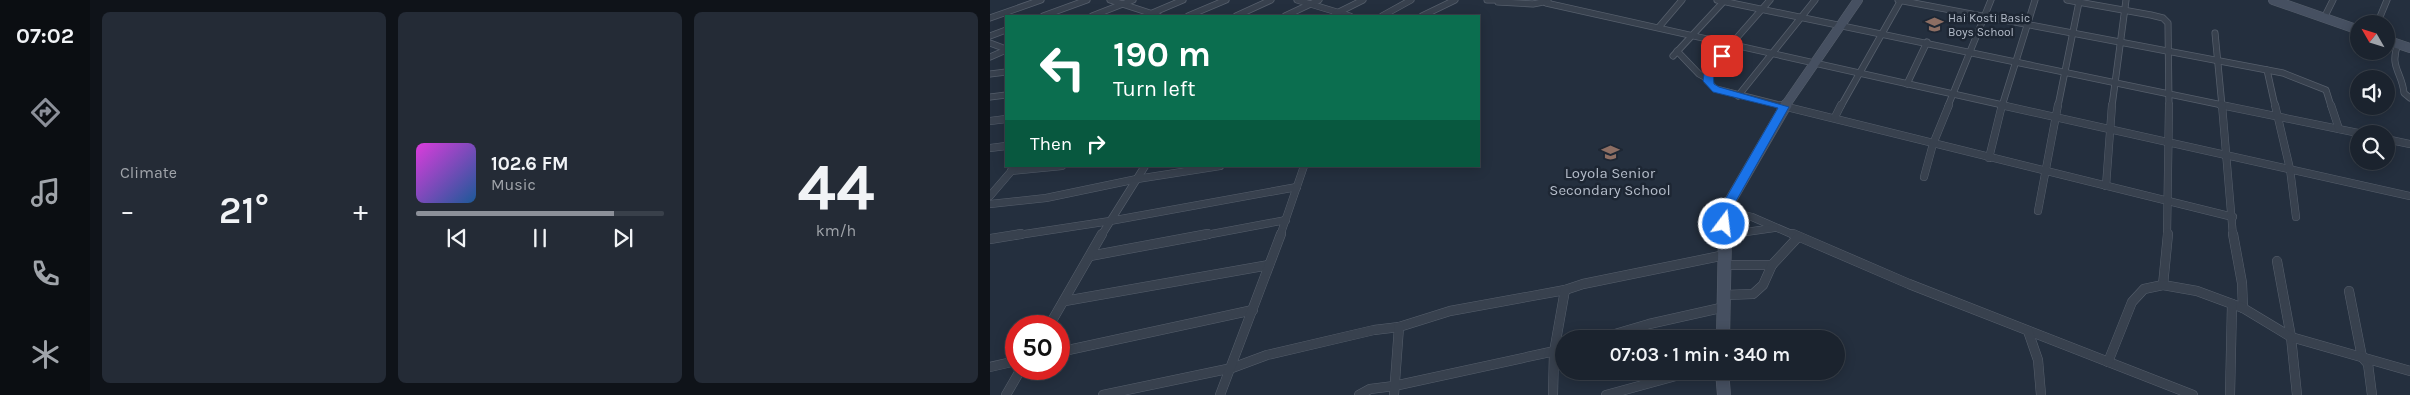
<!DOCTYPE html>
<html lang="en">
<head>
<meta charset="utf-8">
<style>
	body { margin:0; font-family:Karla,sans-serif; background:#242b36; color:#f1f3f6; height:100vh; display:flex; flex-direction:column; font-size:19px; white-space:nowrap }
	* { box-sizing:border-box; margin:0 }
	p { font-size:16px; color:#a0a4aa }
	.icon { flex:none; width:28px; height:28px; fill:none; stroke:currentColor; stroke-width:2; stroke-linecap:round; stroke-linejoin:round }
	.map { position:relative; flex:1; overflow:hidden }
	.drawer { display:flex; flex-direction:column; gap:12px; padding:12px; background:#0f1319; width:900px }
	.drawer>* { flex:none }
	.banner { position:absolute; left:15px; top:15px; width:475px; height:152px; border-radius:0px; box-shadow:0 2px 12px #0003,0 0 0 1px #39404a; background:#0b6e4f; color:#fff; overflow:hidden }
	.needle { width:32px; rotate:309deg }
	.buttons { position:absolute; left:1360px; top:15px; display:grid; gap:10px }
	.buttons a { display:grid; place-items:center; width:45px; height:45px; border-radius:50%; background:#1b232e; box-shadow:0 2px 12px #0003,0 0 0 1px #39404a; font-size:25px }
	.speed { position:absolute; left:15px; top:315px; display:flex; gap:10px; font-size:25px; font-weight:700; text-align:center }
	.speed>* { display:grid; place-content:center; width:65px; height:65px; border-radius:50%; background:#1b232e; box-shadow:0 2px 12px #0003,0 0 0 1px #39404a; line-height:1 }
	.speed .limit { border:8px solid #d22; background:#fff; color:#111 }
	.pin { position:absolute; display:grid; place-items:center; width:42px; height:42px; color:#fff; margin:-21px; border-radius:10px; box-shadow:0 2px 8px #0006 }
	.me { position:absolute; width:55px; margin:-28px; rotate:15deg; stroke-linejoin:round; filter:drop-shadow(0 0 4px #0008) }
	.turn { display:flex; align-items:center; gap:18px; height:105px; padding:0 25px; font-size:22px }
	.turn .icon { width:65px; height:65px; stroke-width:2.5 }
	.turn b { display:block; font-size:35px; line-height:42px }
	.then { display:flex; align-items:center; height:48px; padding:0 25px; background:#0003; gap:10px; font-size:19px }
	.big { font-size:38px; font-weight:600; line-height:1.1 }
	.drawer .card { flex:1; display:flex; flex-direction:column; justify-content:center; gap:8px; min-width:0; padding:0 18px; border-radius:8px; background:#242b36 }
	.drawer .dial { align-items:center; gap:0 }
	.dial b { font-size:65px; line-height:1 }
	.song { display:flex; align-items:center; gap:15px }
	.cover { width:60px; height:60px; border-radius:8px; background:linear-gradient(135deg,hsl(300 70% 55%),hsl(210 70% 35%)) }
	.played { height:5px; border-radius:2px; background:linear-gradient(90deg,#8c9099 80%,#39404a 80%) }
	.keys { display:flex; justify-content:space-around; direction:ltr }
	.heat { display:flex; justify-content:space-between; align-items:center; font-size:28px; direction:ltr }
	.drawer .tiles { flex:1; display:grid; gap:12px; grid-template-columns:repeat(3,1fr) }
	.trip { position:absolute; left:565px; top:330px; width:290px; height:50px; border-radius:25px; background:#1b232e; box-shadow:0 2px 12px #0003,0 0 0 1px #39404a; font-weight:600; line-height:50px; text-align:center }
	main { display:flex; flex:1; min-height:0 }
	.tab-bar { display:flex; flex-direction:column; width:90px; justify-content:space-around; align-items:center; background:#0b0e12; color:#a0a4aa }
	.tab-bar .icon { width:35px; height:35px }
	.tab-bar .selected { color:#8c9099 }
	.tab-bar b { font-size:22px; color:#f1f3f6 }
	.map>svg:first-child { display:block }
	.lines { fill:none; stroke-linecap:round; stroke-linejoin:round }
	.street-far2-casing { stroke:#565f6c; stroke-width:7 }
	.street-far1-casing { stroke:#565f6c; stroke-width:8 }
	.street-casing { stroke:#565f6c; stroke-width:10 }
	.secondary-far2-casing { stroke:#565f6c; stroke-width:10 }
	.secondary-far1-casing { stroke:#565f6c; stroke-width:12 }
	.secondary-casing { stroke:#565f6c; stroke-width:14 }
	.street-far2 { stroke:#38414e; stroke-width:5.5 }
	.street-far1 { stroke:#38414e; stroke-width:7 }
	.street { stroke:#38414e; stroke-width:9 }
	.secondary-far2 { stroke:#465061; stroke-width:9 }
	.secondary-far1 { stroke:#465061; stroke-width:11 }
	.secondary { stroke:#465061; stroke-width:13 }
	.route { fill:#1a73e8; stroke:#114b97 }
	.labels { text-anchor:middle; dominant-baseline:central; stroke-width:5; stroke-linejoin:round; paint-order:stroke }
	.far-poi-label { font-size:12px; fill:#b4bcc9; stroke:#1d2633; text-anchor:start }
	.poi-label { font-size:15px; fill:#b4bcc9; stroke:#1d2633 }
</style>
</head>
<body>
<main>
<nav class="tab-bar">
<b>07:02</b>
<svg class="icon selected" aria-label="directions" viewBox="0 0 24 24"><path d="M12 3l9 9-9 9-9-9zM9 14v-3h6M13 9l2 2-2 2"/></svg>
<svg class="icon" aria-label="music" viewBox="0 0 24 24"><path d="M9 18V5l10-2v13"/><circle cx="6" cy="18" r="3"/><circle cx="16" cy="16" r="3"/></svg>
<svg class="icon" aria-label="phone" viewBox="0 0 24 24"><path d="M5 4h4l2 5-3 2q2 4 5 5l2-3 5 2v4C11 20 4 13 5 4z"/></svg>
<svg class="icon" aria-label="climate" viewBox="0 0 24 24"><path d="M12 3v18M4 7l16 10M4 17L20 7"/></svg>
</nav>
<section class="drawer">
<div class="tiles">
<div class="card"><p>Climate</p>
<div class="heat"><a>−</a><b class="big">21°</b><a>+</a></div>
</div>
<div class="card">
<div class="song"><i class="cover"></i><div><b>102.6 FM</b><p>Music</p></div></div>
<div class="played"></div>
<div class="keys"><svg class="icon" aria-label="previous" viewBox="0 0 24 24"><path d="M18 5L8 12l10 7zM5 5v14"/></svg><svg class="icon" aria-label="pause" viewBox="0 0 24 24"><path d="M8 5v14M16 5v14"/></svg><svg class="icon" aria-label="next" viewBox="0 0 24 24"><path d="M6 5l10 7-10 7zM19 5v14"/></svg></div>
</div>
<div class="card dial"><b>44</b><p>km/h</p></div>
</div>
</section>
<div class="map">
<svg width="1420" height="395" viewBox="0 0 1420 395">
	<rect width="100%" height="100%" fill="#242f3e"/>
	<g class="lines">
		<defs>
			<g id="street-far2">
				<path d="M 120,0 L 169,16"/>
				<path d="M 307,0 L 360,16"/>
				<path d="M 497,0 L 510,0"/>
				<path d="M 727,0 L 1237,106"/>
				<path d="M 780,0 L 723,65 L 717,81 L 726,89 L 794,106"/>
				<path d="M 908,0 L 1293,73 L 1336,90 L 1341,106"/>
				<path d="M 1077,0 L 1161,15 L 1173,18 L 1178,23 L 1179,106"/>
				<path d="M 508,2 L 543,4 L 558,1"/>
				<path d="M 556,3 L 1017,106"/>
				<path d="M 160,14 L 193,0"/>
				<path d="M 345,14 L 373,0"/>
				<path d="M 53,16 L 97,0"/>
				<path d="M 102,16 L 143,0"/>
				<path d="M 198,16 L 236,0"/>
				<path d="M 246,16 L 281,0"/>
				<path d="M 295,16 L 329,0"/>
				<path d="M 392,16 L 421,0"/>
				<path d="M 432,16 L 465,0"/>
				<path d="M 0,18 L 51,0"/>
				<path d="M 1334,18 L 1343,0"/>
				<path d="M 1387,24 L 1397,0"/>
				<path d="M 669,27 L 692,0"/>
				<path d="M 1225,33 L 1232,106"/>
				<path d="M 0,36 L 16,30"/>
				<path d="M 0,43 L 16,49"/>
				<path d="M 1408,44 C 1399,67 1412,72 1414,93 L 1420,98"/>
				<path d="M 687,51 L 709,74 L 718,79"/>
				<path d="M 683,56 L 735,0"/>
				<path d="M 0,57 L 16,50"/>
				<path d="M 1277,70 L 1285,106"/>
				<path d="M 0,74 L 16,72"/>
				<path d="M 917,84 L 937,42"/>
				<path d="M 748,96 L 825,0"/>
				<path d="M 0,97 L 16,95"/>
				<path d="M 851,106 L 911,0"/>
				<path d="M 958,106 L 1001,0"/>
				<path d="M 1012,106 L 1045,0"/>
				<path d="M 1068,106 L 1089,2"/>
				<path d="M 1122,106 L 1136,0"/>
			</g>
			<g id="street-far1">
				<path d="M 789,105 L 1243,217"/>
				<path d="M 1011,105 L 1420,196"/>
				<path d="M 1231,105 L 1373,134"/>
				<path d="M 1232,105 L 1243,236"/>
				<path d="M 1285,105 L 1300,169 L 1306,217"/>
				<path d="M 1341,105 L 1349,129"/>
				<path d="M 845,117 L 851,105"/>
				<path d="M 0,121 L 16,119"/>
				<path d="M 1396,139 L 1420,144"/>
				<path d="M 0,148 L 16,146"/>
				<path d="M 999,158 L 1012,105"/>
				<path d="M 21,171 L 72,166"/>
				<path d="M 934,177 L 943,144 L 959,105"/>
				<path d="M 1116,186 L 1122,105"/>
				<path d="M 0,196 L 24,168"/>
				<path d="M 0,204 L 56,198 L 147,179 L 230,166"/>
				<path d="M 735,210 L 762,217 L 806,236"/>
				<path d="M 1048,211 L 1068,105"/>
				<path d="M 735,235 L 784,228"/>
				<path d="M 22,236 L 120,221 L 307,187"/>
				<path d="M 111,236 L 155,166"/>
				<path d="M 211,236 L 296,220"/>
				<path d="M 290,236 L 314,166"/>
				<path d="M 1177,236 L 1179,105"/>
			</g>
			<g id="street">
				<path d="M 803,234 L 919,284 L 1203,395"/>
				<path d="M 1243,234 L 1252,283 L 1253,308"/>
				<path d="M 735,235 L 739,234"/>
				<path d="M 0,239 L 31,234"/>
				<path d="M 100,256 L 218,234"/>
				<path d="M 1287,261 L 1301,337 L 1307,395"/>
				<path d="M 735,265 L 782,265"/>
				<path d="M 1173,285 L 1178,234"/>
				<path d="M 1359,291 L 1372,357 L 1378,364 L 1382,395"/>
				<path d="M 735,295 L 763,294 L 773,285 L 782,265 L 808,237"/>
				<path d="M 75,301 L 279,265"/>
				<path d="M 59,326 L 112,234"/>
				<path d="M 1038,331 L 1048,360 L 1051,395"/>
				<path d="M 608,339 L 659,324 L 735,307"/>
				<path d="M 69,352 L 263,310"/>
				<path d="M 1118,362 L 1142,302 L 1154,289 L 1173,285 L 1207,291 L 1253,308 L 1301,337 L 1420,371"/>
				<path d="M 0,367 L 26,361"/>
				<path d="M 16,395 L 31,369"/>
				<path d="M 113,395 L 242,368 L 277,355 L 384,330 L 409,327 L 460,311 L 575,290 L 593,284 L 735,255"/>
				<path d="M 230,395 L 291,234"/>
				<path d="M 369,395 L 380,389 L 404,386 L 574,349"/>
				<path d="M 404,395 L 409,327"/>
				<path d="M 563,395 L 564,352 L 575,290"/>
				<path d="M 616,395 L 704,371"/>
				<path d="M 1240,395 L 1242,304"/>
			</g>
			<g id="secondary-far2">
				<path d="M 1283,0 L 1369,30"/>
				<path d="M 1396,40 L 1420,48"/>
				<path d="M 795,106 L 868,0"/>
			</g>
			<path id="secondary-far1" d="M 735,236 L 735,210 L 796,105"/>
			<g id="secondary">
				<path d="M 733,339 L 735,234"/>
				<path d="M 732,371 L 734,395"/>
			</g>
		</defs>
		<use href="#street-far2" class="street-far2-casing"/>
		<use href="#street-far1" class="street-far1-casing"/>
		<use href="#street" class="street-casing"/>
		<use href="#secondary-far2" class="secondary-far2-casing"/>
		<use href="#secondary-far1" class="secondary-far1-casing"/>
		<use href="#secondary" class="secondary-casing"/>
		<use href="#street-far2" class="street-far2"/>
		<use href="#street-far1" class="street-far1"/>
		<use href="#street" class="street"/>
		<use href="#secondary-far2" class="secondary-far2"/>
		<use href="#secondary-far1" class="secondary-far1"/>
		<use href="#secondary" class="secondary"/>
	</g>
	<path class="route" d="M 729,54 L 736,56 L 723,74 L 724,84 L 729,87 L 799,107 L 741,210 L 740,224 L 734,228 L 728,224 L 729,210 L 788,108 L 723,92 L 713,81 L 714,74 Z"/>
	<defs>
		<symbol id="school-bare" viewBox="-9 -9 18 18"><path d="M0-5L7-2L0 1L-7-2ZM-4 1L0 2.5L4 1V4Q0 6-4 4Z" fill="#8d6e63" stroke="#1d2633" stroke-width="2.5" paint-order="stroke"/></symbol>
	</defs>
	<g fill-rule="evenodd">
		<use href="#school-bare" x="932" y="12" width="25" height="25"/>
		<use href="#school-bare" x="608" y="140" width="25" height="25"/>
	</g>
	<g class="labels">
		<g class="far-poi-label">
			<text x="958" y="18">Hai Kosti Basic<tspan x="958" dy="14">Boys School</tspan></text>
		</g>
		<g class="poi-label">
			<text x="620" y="173">Loyola Senior<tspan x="620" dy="17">Secondary School</tspan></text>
		</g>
	</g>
</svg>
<div class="buttons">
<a><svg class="needle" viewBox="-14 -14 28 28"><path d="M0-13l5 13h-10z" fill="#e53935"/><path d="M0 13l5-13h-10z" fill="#a0a4aa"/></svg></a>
<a><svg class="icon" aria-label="sound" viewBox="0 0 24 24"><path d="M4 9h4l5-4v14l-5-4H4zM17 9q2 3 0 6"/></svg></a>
<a><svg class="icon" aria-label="search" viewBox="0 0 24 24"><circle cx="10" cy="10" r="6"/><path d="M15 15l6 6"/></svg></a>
</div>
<div class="speed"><div class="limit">50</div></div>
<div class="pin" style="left:732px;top:56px;background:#d93025"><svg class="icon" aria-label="arrive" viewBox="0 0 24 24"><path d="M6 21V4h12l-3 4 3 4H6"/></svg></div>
<svg class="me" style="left:734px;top:224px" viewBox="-20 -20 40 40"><circle r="17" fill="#1a73e8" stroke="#fff" stroke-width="3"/><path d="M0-11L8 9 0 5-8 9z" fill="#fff"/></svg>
<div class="trip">07:03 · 1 min · 340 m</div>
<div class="banner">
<div class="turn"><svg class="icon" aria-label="left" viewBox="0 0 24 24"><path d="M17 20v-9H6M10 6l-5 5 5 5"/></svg><div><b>190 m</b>Turn left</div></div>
<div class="then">Then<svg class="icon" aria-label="right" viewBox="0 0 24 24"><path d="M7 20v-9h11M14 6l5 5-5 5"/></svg></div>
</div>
</div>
</main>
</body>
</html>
